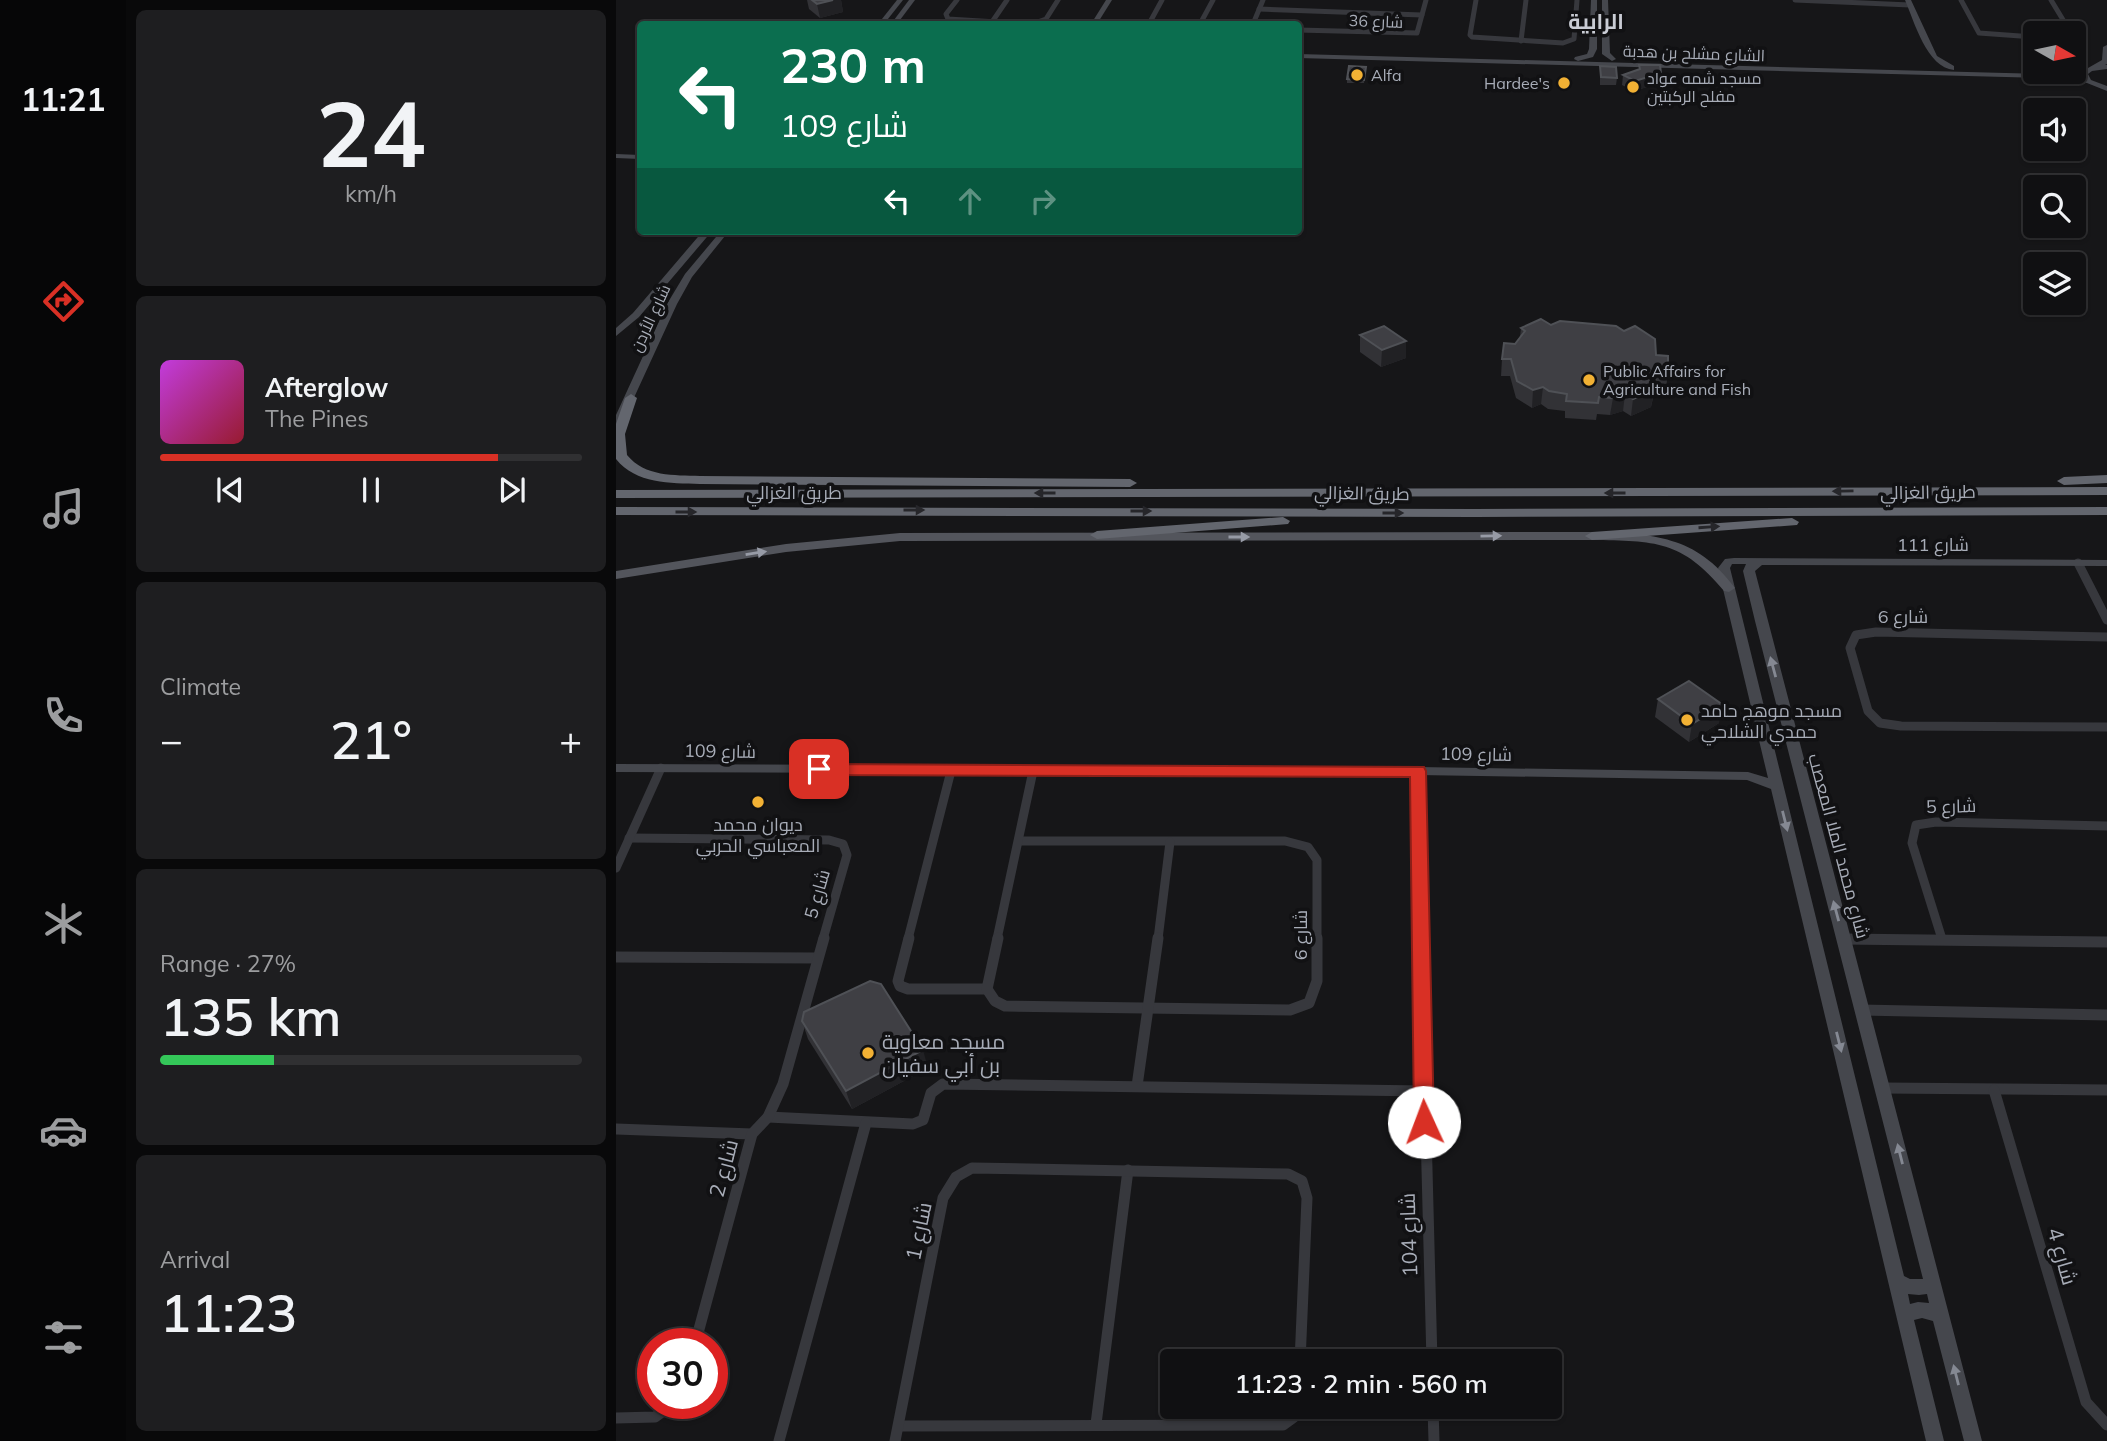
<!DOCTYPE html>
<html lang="en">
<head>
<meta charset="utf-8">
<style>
	body { margin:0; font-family:Mulish,Cairo,sans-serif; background:#1e1e20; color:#f1f3f6; height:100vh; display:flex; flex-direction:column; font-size:26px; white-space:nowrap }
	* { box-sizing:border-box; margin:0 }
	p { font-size:23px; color:#9c9d9f }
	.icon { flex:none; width:38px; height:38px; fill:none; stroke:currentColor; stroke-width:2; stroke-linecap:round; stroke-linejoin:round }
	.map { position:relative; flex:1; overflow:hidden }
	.sheet { display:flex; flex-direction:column; gap:10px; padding:10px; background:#09090a; width:490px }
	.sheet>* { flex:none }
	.banner { position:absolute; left:21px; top:21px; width:665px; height:214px; border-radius:7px; box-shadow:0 2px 5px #0004,0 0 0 2px #303032; background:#0b6e4f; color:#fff; overflow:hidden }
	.needle { width:46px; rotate:99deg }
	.buttons { position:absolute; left:1407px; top:21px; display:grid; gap:14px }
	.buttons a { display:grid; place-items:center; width:63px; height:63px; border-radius:7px; background:#101012; box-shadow:0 2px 5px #0004,0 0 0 2px #303032; font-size:35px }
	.speed { position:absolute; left:21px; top:1328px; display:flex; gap:14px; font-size:35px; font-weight:700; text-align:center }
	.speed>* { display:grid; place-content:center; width:91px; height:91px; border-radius:50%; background:#101012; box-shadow:0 2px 5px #0004,0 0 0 2px #303032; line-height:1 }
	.speed .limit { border:10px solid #d22; background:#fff; color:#111 }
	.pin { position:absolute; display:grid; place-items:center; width:60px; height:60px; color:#fff; margin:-30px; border-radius:14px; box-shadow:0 4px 10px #0006 }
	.me { position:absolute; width:77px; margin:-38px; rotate:358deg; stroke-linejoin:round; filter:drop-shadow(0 0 5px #0008) }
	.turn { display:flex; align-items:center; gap:24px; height:147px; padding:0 28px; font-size:32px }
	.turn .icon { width:91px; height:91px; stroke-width:2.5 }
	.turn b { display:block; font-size:49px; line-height:60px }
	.lanes { display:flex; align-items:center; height:66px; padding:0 28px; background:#0003; justify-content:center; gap:35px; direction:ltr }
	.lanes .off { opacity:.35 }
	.big { font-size:52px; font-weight:600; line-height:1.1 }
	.sheet .tile { flex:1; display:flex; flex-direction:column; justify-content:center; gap:10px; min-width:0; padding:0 24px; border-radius:10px; background:#1e1e20 }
	.sheet .dial { align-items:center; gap:0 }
	.dial b { font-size:91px; line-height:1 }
	.song { display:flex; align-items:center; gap:21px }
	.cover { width:84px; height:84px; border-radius:10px; background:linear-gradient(135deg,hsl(290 70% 55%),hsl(350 70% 35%)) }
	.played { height:7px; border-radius:4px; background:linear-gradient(90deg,#d93025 80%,#303032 80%) }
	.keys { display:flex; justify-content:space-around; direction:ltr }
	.heat { display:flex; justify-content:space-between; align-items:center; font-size:38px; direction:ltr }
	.charge { height:10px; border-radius:5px; background:linear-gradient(90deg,#34c759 27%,#303032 0) }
	.trip { position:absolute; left:544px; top:1349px; width:402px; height:70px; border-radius:7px; background:#101012; box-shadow:0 2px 5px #0004,0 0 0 2px #303032; font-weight:600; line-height:70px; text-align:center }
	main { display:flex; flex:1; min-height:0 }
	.dock { display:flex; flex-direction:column; width:126px; justify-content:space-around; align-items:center; background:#060607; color:#9c9d9f }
	.dock .icon { width:49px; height:49px }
	.dock .on { color:#d93025 }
	.dock b { font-size:32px; color:#f1f3f6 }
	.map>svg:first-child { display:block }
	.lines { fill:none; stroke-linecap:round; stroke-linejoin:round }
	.street-far2 { stroke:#37383d; stroke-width:5 }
	.street-far1 { stroke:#37383d; stroke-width:9 }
	.street { stroke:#37383d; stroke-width:11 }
	.secondary { fill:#45474d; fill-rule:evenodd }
	.primary { fill:#53555c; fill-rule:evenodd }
	.highway { fill:#63666e; fill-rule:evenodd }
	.wall { fill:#323236 }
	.shaded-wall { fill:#212124 }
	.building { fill:#3f3f44; stroke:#4f5156; stroke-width:2 }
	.oneway { fill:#26262a }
	.oneway2 { fill:#979ba6 }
	.oneway3 { fill:#858993 }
	.route { fill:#d93025; stroke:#8d1f18; stroke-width:2 }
	.poi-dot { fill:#f2b134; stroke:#111113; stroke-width:2.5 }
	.labels { text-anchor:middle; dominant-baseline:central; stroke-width:7; stroke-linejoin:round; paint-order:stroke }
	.far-street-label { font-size:16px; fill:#a8adb8; stroke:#111113 }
	.far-poi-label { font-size:16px; fill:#a8adb8; stroke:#111113; text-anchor:start }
	.street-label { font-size:18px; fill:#a8adb8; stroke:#111113 }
	.poi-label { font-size:18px; fill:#a8adb8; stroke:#111113; text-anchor:start }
	.far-district-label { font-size:21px; font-weight:bold; fill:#c9ccd4; stroke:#111113 }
	.near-poi-label { font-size:21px; fill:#a8adb8; stroke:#111113; text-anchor:start }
	.near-street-label { font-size:21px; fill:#a8adb8; stroke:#111113 }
</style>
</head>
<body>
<main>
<nav class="dock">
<b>11:21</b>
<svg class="icon on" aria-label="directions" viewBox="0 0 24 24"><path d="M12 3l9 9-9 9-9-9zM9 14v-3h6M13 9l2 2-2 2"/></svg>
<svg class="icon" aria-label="music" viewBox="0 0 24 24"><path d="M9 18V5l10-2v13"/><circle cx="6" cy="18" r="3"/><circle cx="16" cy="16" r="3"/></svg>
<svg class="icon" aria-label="phone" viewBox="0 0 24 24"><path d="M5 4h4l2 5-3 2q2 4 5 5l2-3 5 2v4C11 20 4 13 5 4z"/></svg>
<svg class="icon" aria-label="climate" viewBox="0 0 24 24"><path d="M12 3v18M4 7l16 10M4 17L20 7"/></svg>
<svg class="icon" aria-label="car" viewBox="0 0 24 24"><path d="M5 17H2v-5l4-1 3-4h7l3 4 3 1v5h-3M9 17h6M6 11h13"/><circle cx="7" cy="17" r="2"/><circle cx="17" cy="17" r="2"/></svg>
<svg class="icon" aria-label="filters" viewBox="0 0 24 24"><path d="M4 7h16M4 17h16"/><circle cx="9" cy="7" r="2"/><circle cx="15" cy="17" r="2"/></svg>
</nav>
<section class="sheet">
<div class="tile dial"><b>24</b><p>km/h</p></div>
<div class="tile">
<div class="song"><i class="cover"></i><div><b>Afterglow</b><p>The Pines</p></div></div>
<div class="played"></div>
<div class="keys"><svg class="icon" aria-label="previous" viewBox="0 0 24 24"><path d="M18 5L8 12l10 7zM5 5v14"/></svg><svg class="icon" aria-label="pause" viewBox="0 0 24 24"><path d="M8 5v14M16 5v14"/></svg><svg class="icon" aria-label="next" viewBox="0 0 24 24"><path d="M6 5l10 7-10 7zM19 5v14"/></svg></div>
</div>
<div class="tile"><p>Climate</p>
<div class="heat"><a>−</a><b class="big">21°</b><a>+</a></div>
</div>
<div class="tile"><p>Range · 27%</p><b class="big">135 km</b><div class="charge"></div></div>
<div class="tile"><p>Arrival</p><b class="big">11:23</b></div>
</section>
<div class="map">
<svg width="1491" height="1441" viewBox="0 0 1491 1441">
	<rect width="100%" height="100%" fill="#161618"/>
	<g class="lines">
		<g class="street-far2">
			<path d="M 341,0 L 330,14 L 332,19 L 415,24"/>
			<path d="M 860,0 L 854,35 L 856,37 L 947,43 L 958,39 L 961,0"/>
			<path d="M 1179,0 L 1294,5"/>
			<path d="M 1345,0 L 1363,33 L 1419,37"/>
			<path d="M 1435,0 L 1455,33"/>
			<path d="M 643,9 L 806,15"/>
			<path d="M 376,22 L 391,0"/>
			<path d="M 416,24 L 430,19 L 442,0"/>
			<path d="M 537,24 L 534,22 L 546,0"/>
			<path d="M 584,24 L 597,0"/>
			<path d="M 637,24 L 647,0"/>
			<path d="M 682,30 L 801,33 L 810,0"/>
			<path d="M 905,41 L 910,0"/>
		</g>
		<g class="street-far1">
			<path d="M 1462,563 L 1491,620"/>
			<path d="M 1491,637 L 1260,632 L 1240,635 L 1234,648 L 1252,711 L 1264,723 L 1285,726 L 1491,727"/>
			<path d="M 802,771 L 805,939"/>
			<path d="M 13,838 L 213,840 L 227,844 L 231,855 L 207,939"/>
			<path d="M 404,841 L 669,841 L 692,847 L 701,860 L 701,939"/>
			<path d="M 0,868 L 45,768"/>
			<path d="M 292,939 L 335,771"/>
			<path d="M 381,939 L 417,771"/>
			<path d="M 542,939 L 554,842"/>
			<path d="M 1227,939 L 1262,939"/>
			<path d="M 1326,939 L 1296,843 L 1300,825 L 1320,822 L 1491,826"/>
		</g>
		<g class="street">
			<path d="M 293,938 L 282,981 L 284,986 L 292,989 L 371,989"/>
			<path d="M 382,938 L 371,989 L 379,1001 L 389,1006 L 674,1010 L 693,1003 L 701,981 L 701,938"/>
			<path d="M 805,938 L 816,1362"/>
			<path d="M 1227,939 L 1491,942"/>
			<path d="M 0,957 L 201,958"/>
			<path d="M 1245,1010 L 1491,1015"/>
			<path d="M 521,1086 L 542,938"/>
			<path d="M 1267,1088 L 1491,1090"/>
			<path d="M 1378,1090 L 1470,1402 L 1491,1425"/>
			<path d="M 152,1117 L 297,1124 L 307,1120 L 315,1093 L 327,1084 L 807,1091"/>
			<path d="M 0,1129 L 136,1134"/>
			<path d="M 79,1344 L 136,1134 L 152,1117 L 167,1084 L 208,938"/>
			<path d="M 817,1407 L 818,1441"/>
			<path d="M 0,1418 L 39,1417 L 57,1404"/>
			<path d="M 480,1424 L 512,1170"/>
			<path d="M 283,1426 L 667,1425 L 678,1417 L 681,1407"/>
			<path d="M 163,1441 L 250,1123"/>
			<path d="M 279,1441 L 327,1198 L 340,1177 L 356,1168 L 672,1174 L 686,1181 L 691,1198 L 684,1362"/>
		</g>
		<g class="secondary">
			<path d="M 281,0 L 287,0 L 268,24 L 262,24 Z"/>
			<path d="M 293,0 L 299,0 L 281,24 L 275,24 Z"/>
			<path d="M 490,0 L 496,0 L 481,24 L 475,24 Z"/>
			<path d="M 975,0 L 981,0 L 981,49 L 977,57 L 962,61 L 958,59 L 959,57 L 971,54 L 973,49 Z"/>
			<path d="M 986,0 L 992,0 L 994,53 L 1000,59 L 996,61 L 986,54 Z"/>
			<path d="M 1289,0 L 1295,0 L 1321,56 L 1338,66 L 1338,70 C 1311,68 1298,21 1289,0 Z"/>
			<path d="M 1491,45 L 1491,64 L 1489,65 L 1491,65 L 1491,69 L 1476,71 L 1472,74 L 1475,80 L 1491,86 L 1491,91 L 1471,83 L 1423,78 L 682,58 L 682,54 L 1423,74 L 1467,78 L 1465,72 L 1486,60 L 1487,47 Z"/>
			<path d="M 0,154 L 24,155 L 24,159 L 0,158 Z"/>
			<path d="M 87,231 L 96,231 L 23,317 L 0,336 L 0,328 L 17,313 Z"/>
			<path d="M 105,231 L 113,231 L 76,277 L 61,304 L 5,426 L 0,429 L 0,415 L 51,304 L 69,274 Z"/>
			<path d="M 1118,558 L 1491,560 L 1491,566 L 1146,565 L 1139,571 L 1366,1441 L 1348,1441 L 1317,1321 L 1306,1318 L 1298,1320 L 1328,1441 L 1310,1441 L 1155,789 L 1131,780 L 802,775 L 0,772 L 0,764 L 802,767 L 1132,772 L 1152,778 L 1102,568 L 1109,559 ZM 1116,564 L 1130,564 L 1127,571 L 1139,621 L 1307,1279 L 1294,1279 L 1288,1276 L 1114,568 ZM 1292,1294 L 1303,1295 L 1311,1294 L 1313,1303 L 1302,1302 L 1294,1304 Z"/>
		</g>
		<path class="primary" d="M 976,532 C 1037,534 1080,535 1119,588 L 1113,592 L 1108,591 C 1066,540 1039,541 976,540 L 284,541 L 170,552 L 0,579 L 0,571 L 170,544 L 284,533 Z"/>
		<g class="highway">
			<path d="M 15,394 L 21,398 L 9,434 L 11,455 C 29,477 58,475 84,476 L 514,479 L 521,483 L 514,487 L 84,484 C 54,483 20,484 0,459 L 0,424 L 9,398 Z"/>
			<path d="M 1491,475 L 1491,483 L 1448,485 L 1441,481 L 1448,477 Z"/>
			<path d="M 1491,487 L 1491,495 L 0,498 L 0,490 Z"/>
			<path d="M 0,507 L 859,509 L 1491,507 L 1491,515 L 859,517 L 0,515 Z"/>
			<path d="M 667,517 L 674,521 L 672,524 L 481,539 L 474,535 L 481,531 Z"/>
			<path d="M 1176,518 L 1183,522 L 1181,525 L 976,540 L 969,536 L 976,532 Z"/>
		</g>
	</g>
	<g class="wall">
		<path d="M 191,0 L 225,0 L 227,12 L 204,18 L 193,9 Z"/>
		<path d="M 1023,65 L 1045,73 L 1044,83 L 1018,91 L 1006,85 L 1007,75 L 1023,70 Z"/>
		<path d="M 984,66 L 1001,78 L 1000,85 L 984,85 Z"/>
		<path d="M 750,71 L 748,83 L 731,83 L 731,79 Z"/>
		<path d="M 935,325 L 1040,355 L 1052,372 L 1050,389 L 1039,389 L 1035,407 L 1015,416 L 1007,411 L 994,415 L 981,414 L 980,420 L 949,418 L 949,411 L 932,409 L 925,404 L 916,408 L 900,398 L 894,376 L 885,376 L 886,359 L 904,337 L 905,328 Z"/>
		<path d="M 744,335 L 790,341 L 790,358 L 765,367 L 744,352 Z"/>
		<path d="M 1042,699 L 1103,723 L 1073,742 L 1039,717 Z"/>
		<path d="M 186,1021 L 312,1068 L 236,1109 L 192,1039 Z"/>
	</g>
	<g class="shaded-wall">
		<path d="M 217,0 L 225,0 L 227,12 L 204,18 L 201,4 Z"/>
		<path d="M 1045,73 L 1044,83 L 1018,91 L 1019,81 Z"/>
		<path d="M 790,341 L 790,358 L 765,367 L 766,350 Z"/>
		<path d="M 1041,372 L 1035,407 L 1015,416 L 1017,399 Z"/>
		<path d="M 927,387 L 925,404 L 916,408 L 917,390 Z"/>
		<path d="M 1009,394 L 1007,411 L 994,415 L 997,398 Z"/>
		<path d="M 1107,705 L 1103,723 L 1073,742 L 1076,724 Z"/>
		<path d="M 307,1050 L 312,1068 L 236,1109 L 230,1091 Z"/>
	</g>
	<g class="building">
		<path d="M 196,0 L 217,0 L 201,4 Z"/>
		<path d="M 1023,65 L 1044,65 L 1045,73 L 1019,81 L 1007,75 L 1024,69 Z"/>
		<path d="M 733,66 L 750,67 L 748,80 L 731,79 Z"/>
		<path d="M 984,66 L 1000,67 L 1001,78 L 985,77 Z"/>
		<path d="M 925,319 L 935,325 L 944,321 L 1000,326 L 1008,331 L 1019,326 L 1039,339 L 1040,355 L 1052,356 L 1052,372 L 1041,372 L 1037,390 L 1017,399 L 1009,394 L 997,398 L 983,397 L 982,403 L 950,401 L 951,394 L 933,391 L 927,387 L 917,390 L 901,381 L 895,359 L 886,359 L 888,343 L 899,344 L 909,331 L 905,328 Z"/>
		<path d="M 768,326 L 790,341 L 766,350 L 744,335 Z"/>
		<path d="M 1073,681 L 1107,705 L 1076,724 L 1042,699 Z"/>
		<path d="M 254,981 L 265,984 L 307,1050 L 230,1091 L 186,1021 L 188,1012 Z"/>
	</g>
	<defs><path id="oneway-solid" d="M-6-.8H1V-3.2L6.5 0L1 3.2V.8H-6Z" transform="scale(1.75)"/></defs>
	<g class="oneway">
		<use href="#oneway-solid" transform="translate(1227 491) rotate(179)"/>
		<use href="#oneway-solid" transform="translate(429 493) rotate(180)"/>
		<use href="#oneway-solid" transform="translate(999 493) rotate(-180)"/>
		<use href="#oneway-solid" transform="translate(298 510)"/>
		<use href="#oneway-solid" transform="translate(525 511)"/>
		<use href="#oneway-solid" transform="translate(70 512)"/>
		<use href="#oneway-solid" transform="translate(777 513)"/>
		<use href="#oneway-solid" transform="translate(1093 527) rotate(-4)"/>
	</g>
	<g class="oneway2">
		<use href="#oneway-solid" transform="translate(875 536) rotate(-1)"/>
		<use href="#oneway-solid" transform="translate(623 537)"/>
		<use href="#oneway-solid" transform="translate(140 553) rotate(-9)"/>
	</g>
	<g class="oneway3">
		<use href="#oneway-solid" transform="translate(1157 667) rotate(-105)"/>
		<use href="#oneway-solid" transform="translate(1169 821) rotate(76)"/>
		<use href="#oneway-solid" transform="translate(1220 911) rotate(-105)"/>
		<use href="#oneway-solid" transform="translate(1223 1042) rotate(76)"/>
		<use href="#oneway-solid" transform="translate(1284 1154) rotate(-104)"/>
		<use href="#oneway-solid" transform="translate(1340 1375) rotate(-104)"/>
	</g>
	<path class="route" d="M 203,764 L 808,767 L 810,771 L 818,1122 L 815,1128 L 808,1131 L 801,1128 L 798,1122 L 794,777 L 203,775 L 195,769 Z"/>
	<g class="poi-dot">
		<circle cx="741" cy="75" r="7"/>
		<circle cx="948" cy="83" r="7"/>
		<circle cx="1017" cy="87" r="7"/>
		<circle cx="973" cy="380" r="7"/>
		<circle cx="1071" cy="720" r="7"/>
		<circle cx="142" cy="802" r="7"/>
		<circle cx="252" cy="1053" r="7"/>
	</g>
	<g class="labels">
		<g class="far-street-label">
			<text transform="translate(760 21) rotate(2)">شارع 36</text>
			<text transform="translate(1078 53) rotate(2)">الشارع مشلح بن هدبة</text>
			<text transform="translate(34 318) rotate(-65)">شارع الأردن</text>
		</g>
		<g class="far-poi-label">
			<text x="755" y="75">Alfa</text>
			<text x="1031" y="78">مسجد شمه عواد<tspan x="1031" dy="18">مفلح الركبتين</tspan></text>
			<text x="934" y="83" text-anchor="end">Hardee's</text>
			<text x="987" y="371">Public Affairs for<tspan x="987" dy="18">Agriculture and Fish</tspan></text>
		</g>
		<g class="street-label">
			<text x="178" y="492">طريق الغزالي</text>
			<text transform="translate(1312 492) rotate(-1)">طريق الغزالي</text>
			<text transform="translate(746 493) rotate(1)">طريق الغزالي</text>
			<text x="1317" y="544">شارع 111</text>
			<text x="1287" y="616">شارع 6</text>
			<text transform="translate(104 751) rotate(1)">شارع 109</text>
			<text transform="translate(860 754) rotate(1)">شارع 109</text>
			<text transform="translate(1335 806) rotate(-1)">شارع 5</text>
			<text transform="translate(1223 846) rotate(75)">شارع محمد الملا المعصب</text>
			<text transform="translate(201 894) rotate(-74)">شارع 5</text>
			<text transform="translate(684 935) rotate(-90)">شارع 6</text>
		</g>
		<g class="poi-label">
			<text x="1085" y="710">مسجد موهج حامد<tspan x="1085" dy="21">حمدي الشلاحي</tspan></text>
			<text x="142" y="824" text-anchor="middle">ديوان محمد<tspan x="142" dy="21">المعباسي الحربي</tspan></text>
		</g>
		<g class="far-district-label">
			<text x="980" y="21">الرابية</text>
		</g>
		<g class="near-poi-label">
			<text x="266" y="1041">مسجد معاوية<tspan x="266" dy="24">بن أبي سفيان</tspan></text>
		</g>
		<g class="near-street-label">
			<text transform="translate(107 1168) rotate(-75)">شارع 2</text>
			<text transform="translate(302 1231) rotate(-78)">شارع 1</text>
			<text transform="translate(792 1235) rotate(-92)">شارع 104</text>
			<text transform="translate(1447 1256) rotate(74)">شارع 4</text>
		</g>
	</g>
</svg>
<div class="buttons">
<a><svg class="needle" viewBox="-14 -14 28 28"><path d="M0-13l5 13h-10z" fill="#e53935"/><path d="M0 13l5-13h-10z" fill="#9c9d9f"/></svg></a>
<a><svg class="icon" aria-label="sound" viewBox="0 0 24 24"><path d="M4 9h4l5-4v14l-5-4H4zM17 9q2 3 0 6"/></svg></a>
<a><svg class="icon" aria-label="search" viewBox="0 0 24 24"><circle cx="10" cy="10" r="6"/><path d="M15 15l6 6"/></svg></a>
<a><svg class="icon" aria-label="layers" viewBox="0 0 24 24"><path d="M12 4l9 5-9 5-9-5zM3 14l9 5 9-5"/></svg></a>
</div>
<div class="speed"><div class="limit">30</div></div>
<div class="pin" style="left:203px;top:769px;background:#d93025"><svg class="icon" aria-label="arrive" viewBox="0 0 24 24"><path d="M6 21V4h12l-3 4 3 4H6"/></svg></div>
<svg class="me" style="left:808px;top:1122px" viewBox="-20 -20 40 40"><circle r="19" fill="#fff"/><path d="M0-13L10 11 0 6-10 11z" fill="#d93025"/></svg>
<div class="trip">11:23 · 2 min · 560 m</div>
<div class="banner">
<div class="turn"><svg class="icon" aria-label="left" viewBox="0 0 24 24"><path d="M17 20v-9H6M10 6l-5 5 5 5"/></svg><div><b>230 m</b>شارع 109</div></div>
<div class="lanes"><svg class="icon" aria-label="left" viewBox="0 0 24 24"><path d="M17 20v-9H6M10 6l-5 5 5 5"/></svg><svg class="icon off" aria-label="ahead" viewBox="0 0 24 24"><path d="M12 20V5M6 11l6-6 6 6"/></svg><svg class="icon off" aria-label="right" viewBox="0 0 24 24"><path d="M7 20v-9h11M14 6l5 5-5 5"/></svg></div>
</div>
</div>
</main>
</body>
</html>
